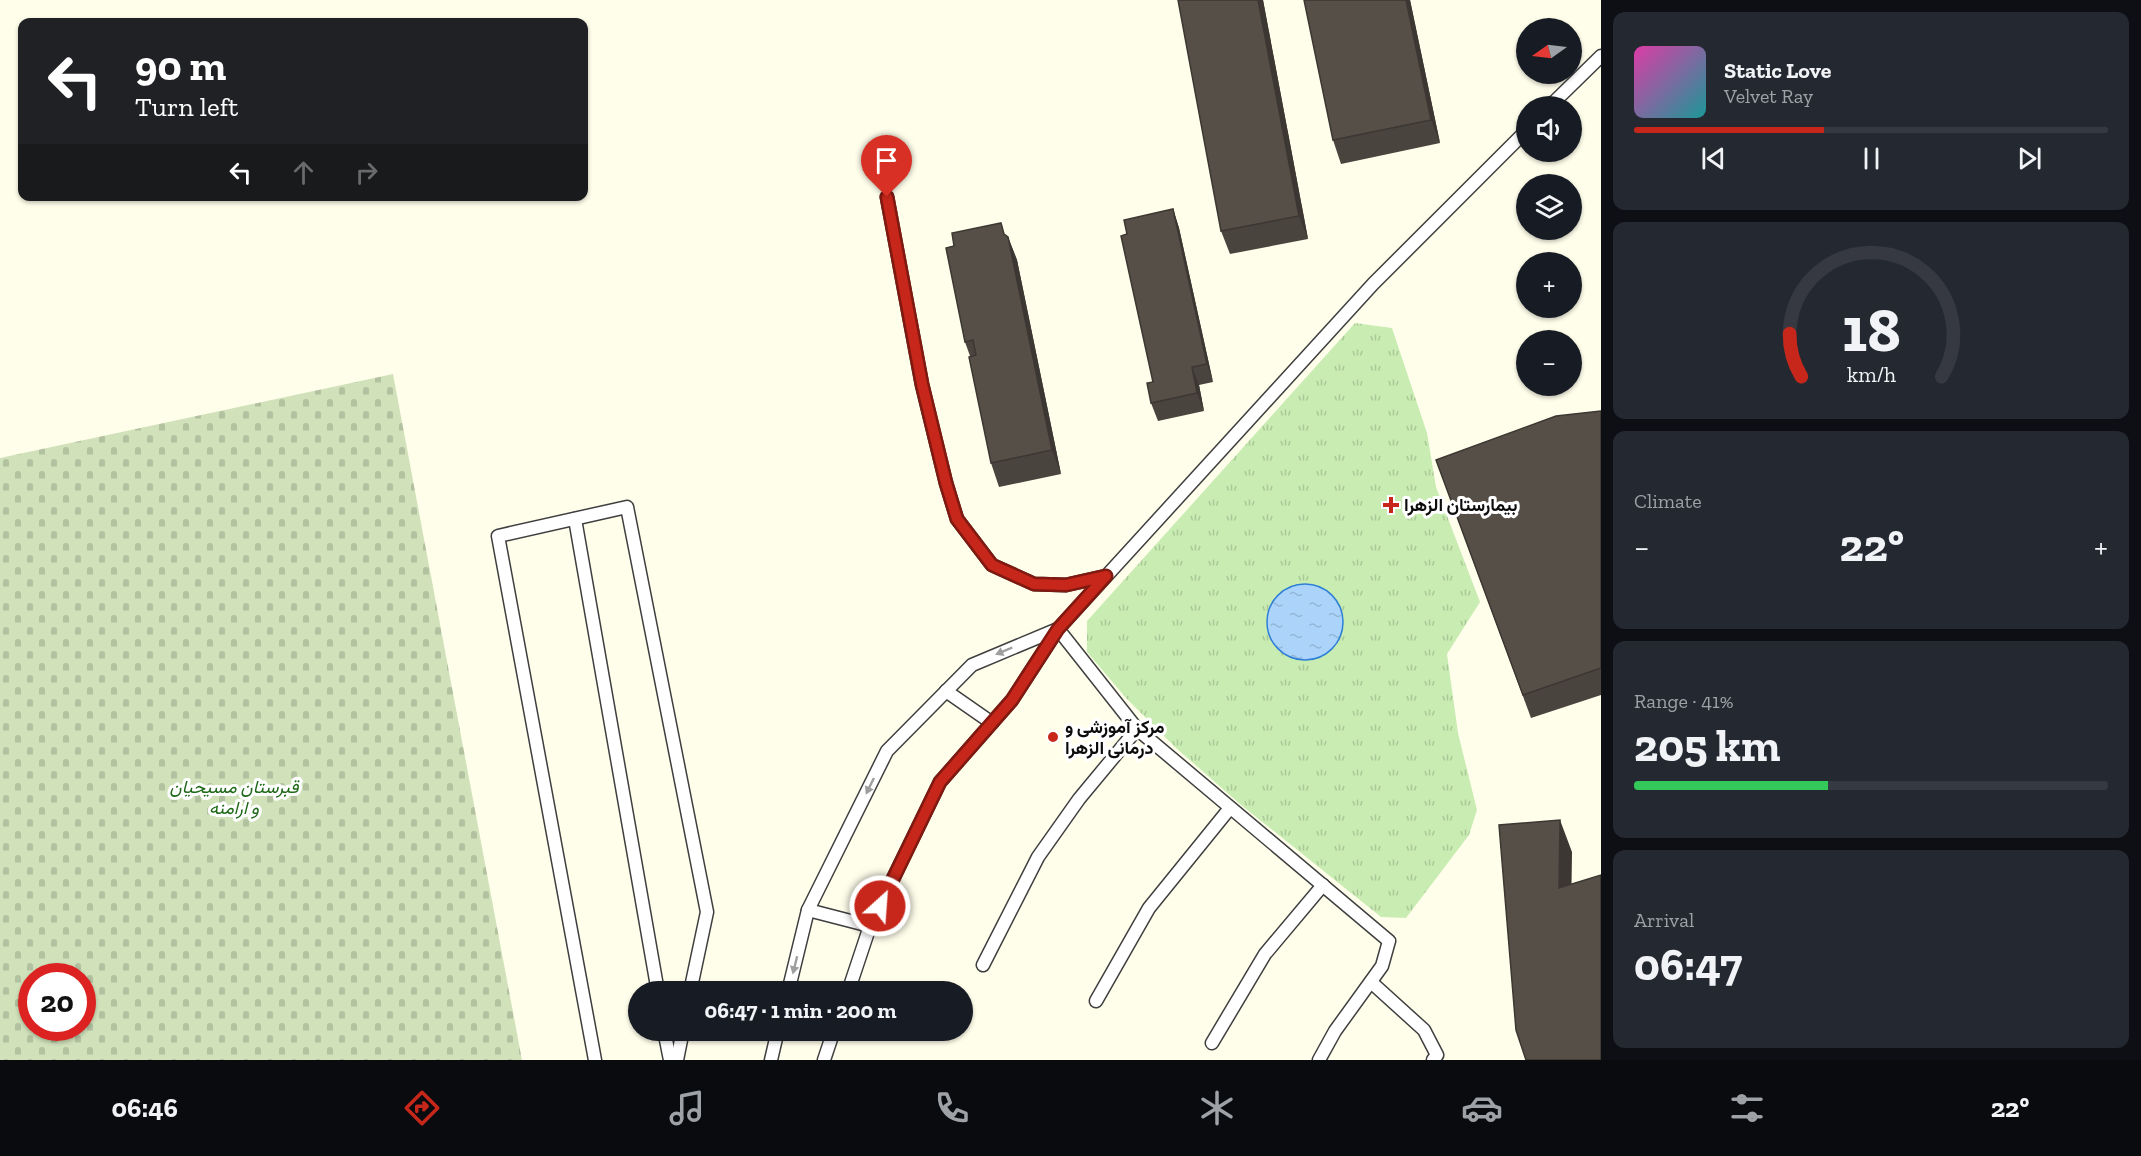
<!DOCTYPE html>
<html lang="en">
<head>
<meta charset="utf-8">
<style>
	body { margin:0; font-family:"Zilla Slab",Vazirmatn,serif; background:#242831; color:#f1f3f6; height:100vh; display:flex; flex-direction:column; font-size:22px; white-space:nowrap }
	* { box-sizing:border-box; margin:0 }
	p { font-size:20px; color:#9ea1a6 }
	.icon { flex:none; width:33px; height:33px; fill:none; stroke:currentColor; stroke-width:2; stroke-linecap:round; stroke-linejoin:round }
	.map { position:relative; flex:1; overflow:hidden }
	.drawer { display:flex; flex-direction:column; gap:12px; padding:12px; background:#0d0f14; width:540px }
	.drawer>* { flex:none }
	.guide { position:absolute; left:18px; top:18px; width:570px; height:183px; border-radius:12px; box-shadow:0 2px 4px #0004; background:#202124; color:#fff; overflow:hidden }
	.needle { width:39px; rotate:256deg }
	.controls { position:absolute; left:1516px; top:18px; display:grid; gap:12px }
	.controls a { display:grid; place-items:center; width:66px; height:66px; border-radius:50%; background:#171b24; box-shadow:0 2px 4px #0004; font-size:30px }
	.speed { position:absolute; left:18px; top:963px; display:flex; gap:12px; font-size:30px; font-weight:700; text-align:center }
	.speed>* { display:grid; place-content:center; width:78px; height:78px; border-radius:50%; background:#171b24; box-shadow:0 2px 4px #0004; line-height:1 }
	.speed .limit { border:9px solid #d22; background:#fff; color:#111 }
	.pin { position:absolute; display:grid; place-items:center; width:51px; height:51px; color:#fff; margin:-62px -26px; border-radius:50% 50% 50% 0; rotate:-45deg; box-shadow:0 0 6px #0007 }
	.pin .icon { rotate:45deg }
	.me { position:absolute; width:66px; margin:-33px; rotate:26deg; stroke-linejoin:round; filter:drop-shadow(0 0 4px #0008) }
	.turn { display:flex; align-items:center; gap:21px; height:126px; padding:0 18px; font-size:27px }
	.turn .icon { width:78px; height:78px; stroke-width:2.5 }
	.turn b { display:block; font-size:42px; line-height:51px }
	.lanes { display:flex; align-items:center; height:57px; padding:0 18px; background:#0003; justify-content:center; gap:30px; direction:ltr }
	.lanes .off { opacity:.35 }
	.big { font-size:45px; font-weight:700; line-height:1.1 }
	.drawer .widget { flex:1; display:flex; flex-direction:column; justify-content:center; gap:9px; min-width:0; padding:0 21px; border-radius:12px; background:#242831 }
	.drawer .dial { align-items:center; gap:0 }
	.dial svg { height:156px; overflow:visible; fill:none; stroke:#363941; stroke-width:7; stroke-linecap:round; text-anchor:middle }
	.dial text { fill:#f1f3f6; stroke:none }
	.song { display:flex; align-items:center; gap:18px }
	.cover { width:72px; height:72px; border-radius:9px; background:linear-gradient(135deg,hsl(320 70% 55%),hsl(180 70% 35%)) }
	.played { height:6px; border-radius:3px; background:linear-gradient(90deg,#c6271a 40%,#363941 40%) }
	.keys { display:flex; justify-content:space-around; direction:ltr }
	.heat { display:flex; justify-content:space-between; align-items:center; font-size:33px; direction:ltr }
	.charge { height:9px; border-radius:4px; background:linear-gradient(90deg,#34c759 41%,#363941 0) }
	.trip { position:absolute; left:628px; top:981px; width:345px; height:60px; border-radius:30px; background:#171b24; box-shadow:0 2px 4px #0004; font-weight:700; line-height:60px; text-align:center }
	.dock { display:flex; height:96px; justify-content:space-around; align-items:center; background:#090b0e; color:#9ea1a6 }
	.dock .icon { width:42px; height:42px }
	.dock .current { color:#c6271a }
	.dock b { font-size:27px; color:#f1f3f6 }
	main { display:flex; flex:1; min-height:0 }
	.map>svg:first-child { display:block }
	.grass { fill:url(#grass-tufts) }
	.cemetery { fill:url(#cemetery-stones); fill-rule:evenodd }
	.water { fill:url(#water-ripples); stroke:#2d7fd7; stroke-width:1.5 }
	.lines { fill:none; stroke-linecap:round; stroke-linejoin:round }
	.lane-casing { stroke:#3f3f3f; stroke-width:15 }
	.lane { stroke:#fff; stroke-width:12 }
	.wall { fill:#4a443e }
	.shaded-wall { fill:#3c3732 }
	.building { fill:#564f48; stroke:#3c3732; stroke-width:1.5 }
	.oneway { fill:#9e9e9e }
	.route-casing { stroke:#811911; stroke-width:15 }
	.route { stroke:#c6271a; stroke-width:10 }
	.poi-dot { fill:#c6271a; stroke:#fff; stroke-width:2 }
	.labels { text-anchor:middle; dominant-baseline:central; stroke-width:6; stroke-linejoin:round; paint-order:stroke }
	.poi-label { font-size:18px; font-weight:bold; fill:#0c0c0c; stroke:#fff; text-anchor:start }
	.park-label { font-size:18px; font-style:italic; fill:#1f6818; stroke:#fff }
</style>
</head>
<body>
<main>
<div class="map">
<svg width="1601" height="1060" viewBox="0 0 1601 1060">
	<defs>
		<pattern id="grass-tufts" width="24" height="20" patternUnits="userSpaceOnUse" patternTransform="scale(1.5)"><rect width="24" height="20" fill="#c9ecb2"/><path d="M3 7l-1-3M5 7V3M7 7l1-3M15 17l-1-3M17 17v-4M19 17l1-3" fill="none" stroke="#abc998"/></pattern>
		<pattern id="cemetery-stones" width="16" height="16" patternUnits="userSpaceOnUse" patternTransform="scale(1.5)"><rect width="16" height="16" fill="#d1e2bb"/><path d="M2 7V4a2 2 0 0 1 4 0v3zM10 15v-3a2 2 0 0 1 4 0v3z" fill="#b2c1a0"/></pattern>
		<pattern id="water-ripples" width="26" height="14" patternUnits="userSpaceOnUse" patternTransform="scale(1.5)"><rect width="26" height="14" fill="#acd4fb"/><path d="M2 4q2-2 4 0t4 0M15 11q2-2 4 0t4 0" fill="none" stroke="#93b5d6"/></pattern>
	</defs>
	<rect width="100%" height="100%" fill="#fffeeb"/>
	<path class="grass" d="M 1355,323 L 1392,328 L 1427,433 L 1436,487 L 1480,602 L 1447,654 L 1458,733 L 1477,810 L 1469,835 L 1406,918 L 1381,917 L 1240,804 L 1176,748 L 1126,698 L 1087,652 L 1087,621 Z"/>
	<path class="cemetery" d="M 393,374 L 522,1060 L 0,1060 L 0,458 ZM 82,976 L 82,1028 L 32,1028 L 32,976 Z"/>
	<circle class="water" cx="1305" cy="622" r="38"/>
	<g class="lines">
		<defs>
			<g id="lane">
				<path d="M 1550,106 L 1601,56"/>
				<path d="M 887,197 L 922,385 L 946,483 L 957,519 L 992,565 L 1034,584 L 1066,585 L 1106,576"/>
				<path d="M 575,519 L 658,992"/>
				<path d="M 1058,629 L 1137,729 L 1389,941 L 1382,966 L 1335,1031 L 1319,1060"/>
				<path d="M 946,691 L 992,723"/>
				<path d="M 808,910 L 870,926"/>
				<path d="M 983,965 L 1038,857 L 1079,799 L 1137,729"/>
				<path d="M 1371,982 L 1424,1030 L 1437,1055 L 1433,1060"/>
				<path d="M 788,992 L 808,910 L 887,751 L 972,665 L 1058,629"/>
				<path d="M 848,992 L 870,926 L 940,782 L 1012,700 L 1058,629 L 1373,284 L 1527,130"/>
				<path d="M 1096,1001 L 1149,908 L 1230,808"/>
				<path d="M 664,1030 L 670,1060"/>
				<path d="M 1212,1043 L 1265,954 L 1323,885"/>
				<path d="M 595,1060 L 498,536 L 627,507 L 707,912 L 690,992"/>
				<path d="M 677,1060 L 683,1030"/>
				<path d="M 771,1060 L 778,1030"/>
				<path d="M 824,1060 L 834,1030"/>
			</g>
		</defs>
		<use href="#lane" class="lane-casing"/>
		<use href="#lane" class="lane"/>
	</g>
	<g class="wall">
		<path d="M 1263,0 L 1308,239 L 1230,254 L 1221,231 Z"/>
		<path d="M 1410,0 L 1440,143 L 1341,164 L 1333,140 Z"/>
		<path d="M 1173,209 L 1179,228 L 1213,382 L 1199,385 L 1204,411 L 1158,421 L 1151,403 L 1153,382 L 1127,234 Z"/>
		<path d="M 1005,235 L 1008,237 L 1017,260 L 1061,474 L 999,487 L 991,463 L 970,356 L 965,342 Z"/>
		<path d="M 1601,411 L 1601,695 L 1531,718 L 1436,460 Z"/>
	</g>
	<g class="shaded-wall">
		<path d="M 1258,0 L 1263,0 L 1308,239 L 1299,216 Z"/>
		<path d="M 1406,0 L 1410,0 L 1440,143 L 1431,120 Z"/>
		<path d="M 1173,209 L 1179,228 L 1213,382 L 1207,364 Z"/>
		<path d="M 1008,237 L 1017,260 L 1061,474 L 1052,450 Z"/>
		<path d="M 1192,367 L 1199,385 L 1204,411 L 1197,393 Z"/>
		<path d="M 1560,820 L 1572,852 L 1571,920 L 1559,888 Z"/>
	</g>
	<g class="building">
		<path d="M 1178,0 L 1258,0 L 1299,216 L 1221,231 Z"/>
		<path d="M 1304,0 L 1406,0 L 1431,120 L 1333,140 Z"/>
		<path d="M 1173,209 L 1207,364 L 1192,367 L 1197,393 L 1151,403 L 1147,383 L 1153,382 L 1121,236 L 1127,234 L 1124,220 Z"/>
		<path d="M 1001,223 L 1004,234 L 1008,237 L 1052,450 L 991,463 L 969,357 L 976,355 L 973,340 L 965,342 L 946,248 L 954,246 L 952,233 Z"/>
		<path d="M 1601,411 L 1601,668 L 1523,695 L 1436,460 L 1556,416 Z"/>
		<path d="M 1560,820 L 1559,888 L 1601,875 L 1601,1060 L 1526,1060 L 1516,1030 L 1499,825 Z"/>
	</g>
	<defs><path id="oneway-solid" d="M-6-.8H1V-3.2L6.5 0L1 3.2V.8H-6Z" transform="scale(1.5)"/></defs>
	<g class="oneway">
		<use href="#oneway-solid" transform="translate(1004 651) rotate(157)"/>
		<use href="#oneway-solid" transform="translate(870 786) rotate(116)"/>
		<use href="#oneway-solid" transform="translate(795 965) rotate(104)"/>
	</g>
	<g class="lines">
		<defs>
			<path id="route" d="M 880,906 L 940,782 L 1012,700 L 1058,629 L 1106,576 L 1066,585 L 1034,584 L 992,565 L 957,519 L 946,483 L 922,384 L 887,197"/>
		</defs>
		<use href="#route" class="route-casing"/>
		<use href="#route" class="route"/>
	</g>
	<g class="poi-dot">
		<path d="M1388 496h6v6h6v6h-6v6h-6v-6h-6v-6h6z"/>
		<circle cx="1053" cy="737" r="6"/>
	</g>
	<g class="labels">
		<g class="poi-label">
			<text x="1404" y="505">بیمارستان الزهرا</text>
			<text x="1065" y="727">مرکز آموزشی و<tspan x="1065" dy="21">درمانی الزهرا</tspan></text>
		</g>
		<g class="park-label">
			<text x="234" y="787">قبرستان مسیحیان<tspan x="234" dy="21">و ارامنه</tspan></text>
		</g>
	</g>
</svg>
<div class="controls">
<a><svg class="needle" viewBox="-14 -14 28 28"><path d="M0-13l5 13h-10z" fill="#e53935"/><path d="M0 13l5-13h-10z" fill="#9ea1a6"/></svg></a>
<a><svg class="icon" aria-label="sound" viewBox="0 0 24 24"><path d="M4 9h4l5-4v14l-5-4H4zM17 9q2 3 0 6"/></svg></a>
<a><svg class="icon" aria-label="layers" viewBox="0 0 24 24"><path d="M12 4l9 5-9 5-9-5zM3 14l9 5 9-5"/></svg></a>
<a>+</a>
<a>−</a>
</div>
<div class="speed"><div class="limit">20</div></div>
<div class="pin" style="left:887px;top:197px;background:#d93025"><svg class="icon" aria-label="arrive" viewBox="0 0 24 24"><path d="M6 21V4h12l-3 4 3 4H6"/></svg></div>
<svg class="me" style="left:880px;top:906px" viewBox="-20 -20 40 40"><circle r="17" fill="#c6271a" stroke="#fff" stroke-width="3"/><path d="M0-11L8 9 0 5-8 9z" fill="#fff"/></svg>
<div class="trip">06:47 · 1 min · 200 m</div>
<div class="guide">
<div class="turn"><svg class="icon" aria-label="left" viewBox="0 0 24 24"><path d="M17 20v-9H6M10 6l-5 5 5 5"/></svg><div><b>90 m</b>Turn left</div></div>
<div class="lanes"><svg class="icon" aria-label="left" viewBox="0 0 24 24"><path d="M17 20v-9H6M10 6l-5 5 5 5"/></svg><svg class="icon off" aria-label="ahead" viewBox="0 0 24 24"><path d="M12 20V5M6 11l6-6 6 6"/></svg><svg class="icon off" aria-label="right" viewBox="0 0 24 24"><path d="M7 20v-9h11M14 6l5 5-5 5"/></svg></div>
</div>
</div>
<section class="drawer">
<div class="widget">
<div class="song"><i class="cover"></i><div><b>Static Love</b><p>Velvet Ray</p></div></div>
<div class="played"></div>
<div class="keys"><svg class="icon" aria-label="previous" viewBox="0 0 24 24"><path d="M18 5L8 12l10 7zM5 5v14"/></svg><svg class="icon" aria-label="pause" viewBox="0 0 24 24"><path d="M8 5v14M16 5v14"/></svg><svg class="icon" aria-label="next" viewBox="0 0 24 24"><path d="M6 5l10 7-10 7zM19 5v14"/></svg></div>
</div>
<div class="widget dial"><svg viewBox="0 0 100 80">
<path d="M14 69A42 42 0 1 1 86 69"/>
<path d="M14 69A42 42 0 0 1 8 47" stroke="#c6271a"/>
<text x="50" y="56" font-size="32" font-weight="700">18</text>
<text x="50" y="72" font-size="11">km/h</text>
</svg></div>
<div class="widget"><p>Climate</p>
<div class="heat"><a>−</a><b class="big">22°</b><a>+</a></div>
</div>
<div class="widget"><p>Range · 41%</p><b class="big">205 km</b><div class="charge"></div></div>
<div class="widget"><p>Arrival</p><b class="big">06:47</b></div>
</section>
</main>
<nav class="dock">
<b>06:46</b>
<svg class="icon current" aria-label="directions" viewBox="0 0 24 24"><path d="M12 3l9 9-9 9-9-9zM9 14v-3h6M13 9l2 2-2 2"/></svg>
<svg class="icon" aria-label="music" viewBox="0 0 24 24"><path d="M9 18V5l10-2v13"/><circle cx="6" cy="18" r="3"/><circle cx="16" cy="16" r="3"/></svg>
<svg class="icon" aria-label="phone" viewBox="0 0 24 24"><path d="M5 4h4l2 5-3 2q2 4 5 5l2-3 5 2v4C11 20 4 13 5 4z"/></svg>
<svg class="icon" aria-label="climate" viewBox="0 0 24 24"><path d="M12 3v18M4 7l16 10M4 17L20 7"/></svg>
<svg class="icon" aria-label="car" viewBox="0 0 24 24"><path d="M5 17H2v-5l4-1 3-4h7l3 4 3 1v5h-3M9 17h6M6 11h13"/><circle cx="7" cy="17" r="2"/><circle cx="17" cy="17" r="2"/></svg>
<svg class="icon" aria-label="filters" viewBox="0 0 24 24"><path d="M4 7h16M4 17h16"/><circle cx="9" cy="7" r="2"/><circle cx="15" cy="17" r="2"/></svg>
<b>22°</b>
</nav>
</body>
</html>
